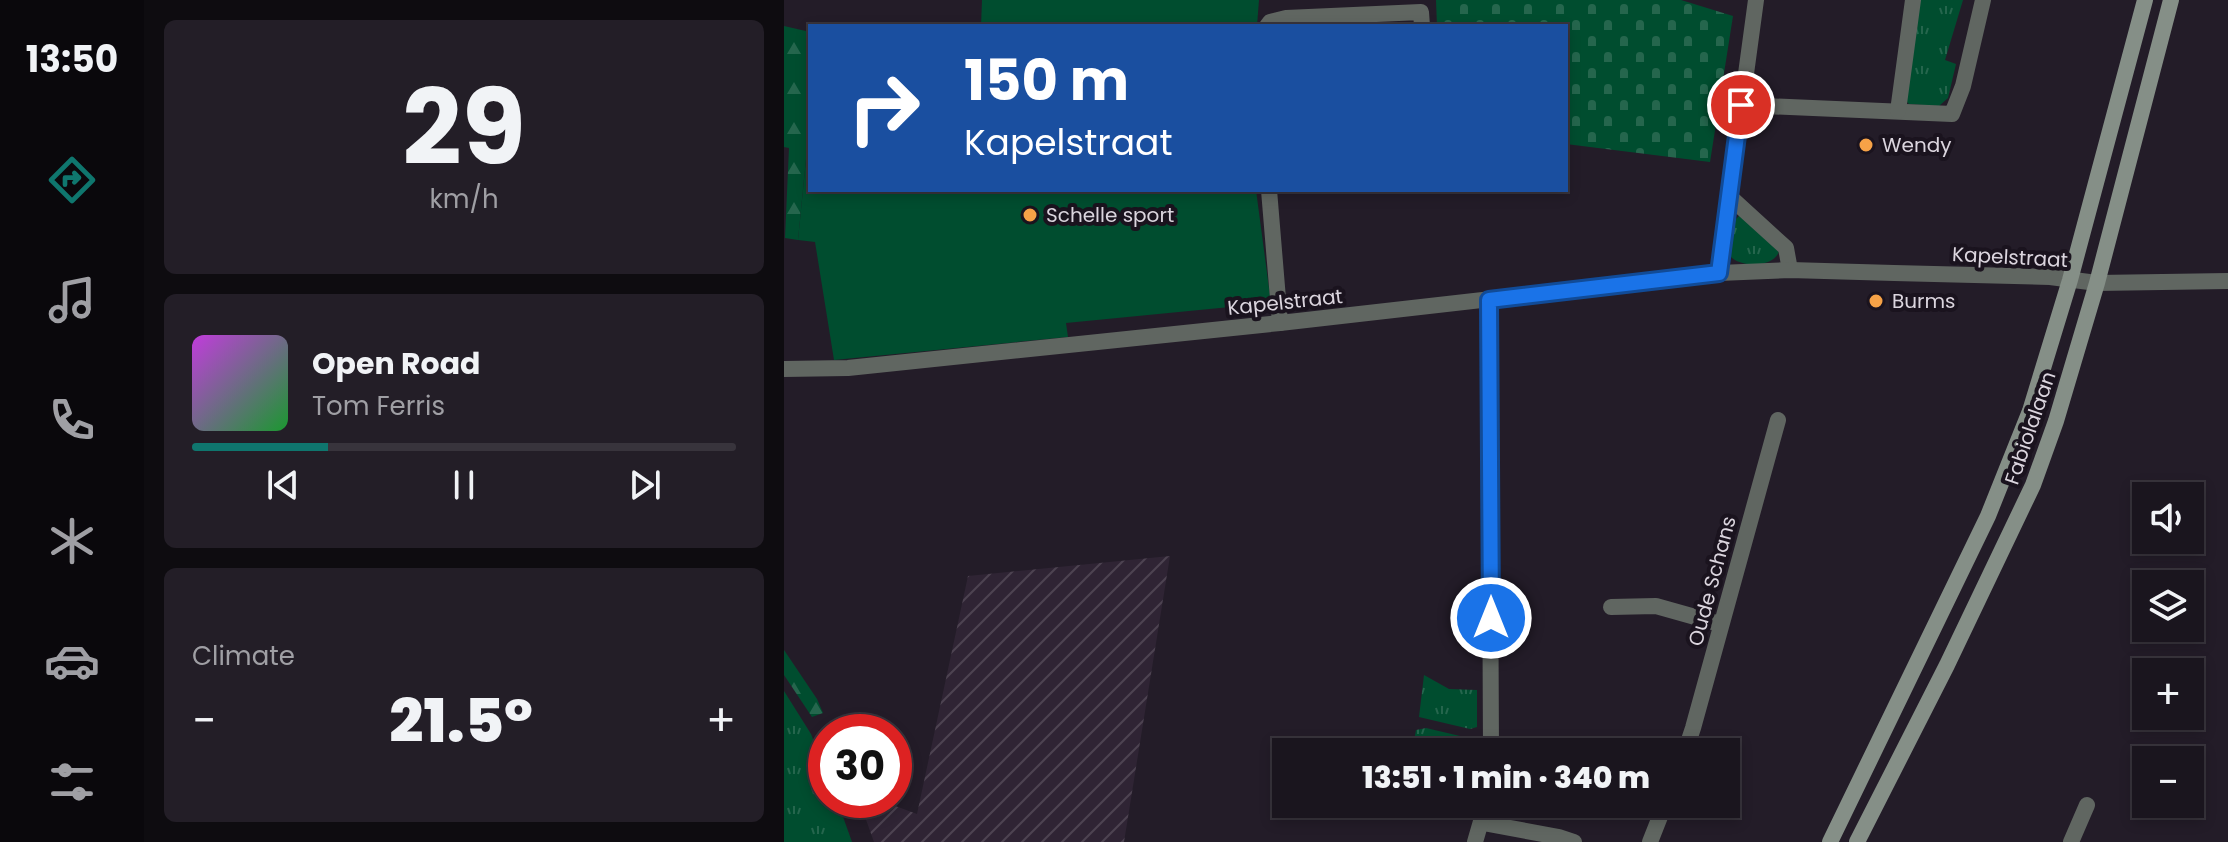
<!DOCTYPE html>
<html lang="en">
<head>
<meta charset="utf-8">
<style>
	body { margin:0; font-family:Poppins,sans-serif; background:#231e27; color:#f1f3f6; height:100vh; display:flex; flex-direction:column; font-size:30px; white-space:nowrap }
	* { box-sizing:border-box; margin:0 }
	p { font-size:26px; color:#9f9fa4 }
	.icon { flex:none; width:44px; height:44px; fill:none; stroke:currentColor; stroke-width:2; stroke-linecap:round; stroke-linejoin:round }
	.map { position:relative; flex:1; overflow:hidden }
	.sheet { display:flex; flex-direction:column; gap:20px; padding:20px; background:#0e0c10; width:640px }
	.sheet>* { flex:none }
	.top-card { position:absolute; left:24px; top:24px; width:760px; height:168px; border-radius:0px; box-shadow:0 4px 12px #0003,0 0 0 2px #38343c; background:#1a4fa0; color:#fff; overflow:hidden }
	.buttons { position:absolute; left:1348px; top:482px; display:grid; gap:16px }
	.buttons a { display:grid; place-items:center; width:72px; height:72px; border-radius:0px; background:#1a151e; box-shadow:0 4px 12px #0003,0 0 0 2px #38343c; font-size:40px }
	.speed { position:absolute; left:24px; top:714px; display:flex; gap:16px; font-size:40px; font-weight:700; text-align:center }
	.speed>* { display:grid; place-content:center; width:104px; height:104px; border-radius:50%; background:#1a151e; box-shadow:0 4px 12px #0003,0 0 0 2px #38343c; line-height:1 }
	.speed .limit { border:12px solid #d22; background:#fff; color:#111 }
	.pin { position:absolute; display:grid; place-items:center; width:68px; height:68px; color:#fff; margin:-34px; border:4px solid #fff; border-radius:50%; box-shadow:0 2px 8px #0007 }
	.me { position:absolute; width:88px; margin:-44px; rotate:0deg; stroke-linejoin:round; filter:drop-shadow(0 0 6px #0008) }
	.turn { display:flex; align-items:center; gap:28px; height:168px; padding:0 24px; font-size:36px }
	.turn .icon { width:104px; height:104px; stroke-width:2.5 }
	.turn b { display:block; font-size:56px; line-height:68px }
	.big { font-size:60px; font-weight:800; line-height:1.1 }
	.sheet .card { flex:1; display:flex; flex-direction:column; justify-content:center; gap:12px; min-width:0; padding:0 28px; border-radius:12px; background:#231e27 }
	.sheet .dial { align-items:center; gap:0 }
	.dial b { font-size:104px; line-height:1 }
	.song { display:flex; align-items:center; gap:24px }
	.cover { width:96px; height:96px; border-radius:12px; background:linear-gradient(135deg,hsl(290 70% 55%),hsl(130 70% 35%)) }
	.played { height:8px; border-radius:4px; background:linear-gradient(90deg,#0f766e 25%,#38343c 25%) }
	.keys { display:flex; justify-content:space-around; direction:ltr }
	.heat { display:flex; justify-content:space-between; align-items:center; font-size:44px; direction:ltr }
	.trip { position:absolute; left:488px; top:738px; width:468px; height:80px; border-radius:0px; background:#1a151e; box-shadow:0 4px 12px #0003,0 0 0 2px #38343c; font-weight:800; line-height:80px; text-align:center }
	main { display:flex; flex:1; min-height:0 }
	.tab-bar { display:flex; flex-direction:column; width:144px; justify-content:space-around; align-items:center; background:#0a080c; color:#9f9fa4 }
	.tab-bar .icon { width:56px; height:56px }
	.tab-bar .on { color:#0f766e }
	.tab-bar b { font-size:36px; color:#f1f3f6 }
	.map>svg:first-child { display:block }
	.industrial { fill:url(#industrial-furrows) }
	.grass { fill:url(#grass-tufts) }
	.forest { fill:url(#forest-firs) }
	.cemetery { fill:url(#cemetery-stones) }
	.pitch { fill:#004d2f }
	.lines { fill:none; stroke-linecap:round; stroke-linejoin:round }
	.minor { stroke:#606661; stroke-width:16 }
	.secondary { stroke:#858f87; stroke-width:16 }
	.route-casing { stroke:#114b97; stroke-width:20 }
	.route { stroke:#1a73e8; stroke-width:14 }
	.poi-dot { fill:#f6a247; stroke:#1a131e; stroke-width:3 }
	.labels { text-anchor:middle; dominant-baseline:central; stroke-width:8; stroke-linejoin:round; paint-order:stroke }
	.poi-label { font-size:20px; fill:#dbd5de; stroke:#1a131e; text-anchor:start }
	.street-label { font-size:20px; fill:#dbd5de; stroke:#1a131e }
</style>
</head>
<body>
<main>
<nav class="tab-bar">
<b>13:50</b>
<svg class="icon on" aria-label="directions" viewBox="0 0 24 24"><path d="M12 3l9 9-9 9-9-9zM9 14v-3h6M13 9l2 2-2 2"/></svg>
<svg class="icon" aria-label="music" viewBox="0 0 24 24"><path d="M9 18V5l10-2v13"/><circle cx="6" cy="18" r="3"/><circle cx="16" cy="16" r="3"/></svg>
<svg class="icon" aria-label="phone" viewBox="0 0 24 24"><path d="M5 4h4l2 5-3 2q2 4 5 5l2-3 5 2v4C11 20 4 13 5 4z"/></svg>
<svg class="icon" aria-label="climate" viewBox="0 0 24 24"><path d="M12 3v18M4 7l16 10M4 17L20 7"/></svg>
<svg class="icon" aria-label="car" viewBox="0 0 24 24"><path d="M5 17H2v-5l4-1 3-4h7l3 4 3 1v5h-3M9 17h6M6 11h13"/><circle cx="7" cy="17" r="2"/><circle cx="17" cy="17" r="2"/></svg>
<svg class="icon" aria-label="filters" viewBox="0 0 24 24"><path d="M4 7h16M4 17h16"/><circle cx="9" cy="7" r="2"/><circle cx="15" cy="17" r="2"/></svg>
</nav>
<section class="sheet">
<div class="card dial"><b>29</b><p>km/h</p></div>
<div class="card">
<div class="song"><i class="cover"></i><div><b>Open Road</b><p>Tom Ferris</p></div></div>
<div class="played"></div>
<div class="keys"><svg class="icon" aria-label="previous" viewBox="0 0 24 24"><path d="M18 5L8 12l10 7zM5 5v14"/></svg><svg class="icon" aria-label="pause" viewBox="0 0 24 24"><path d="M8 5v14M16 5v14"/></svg><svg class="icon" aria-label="next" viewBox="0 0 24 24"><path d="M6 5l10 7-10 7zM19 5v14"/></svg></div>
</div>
<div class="card"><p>Climate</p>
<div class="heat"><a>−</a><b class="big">21.5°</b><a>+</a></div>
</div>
</section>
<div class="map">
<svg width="1444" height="842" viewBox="0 0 1444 842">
	<defs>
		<pattern id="industrial-furrows" width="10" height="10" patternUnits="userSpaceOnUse" patternTransform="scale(2)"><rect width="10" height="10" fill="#2f2434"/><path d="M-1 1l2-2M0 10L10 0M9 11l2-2" fill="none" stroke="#4d4351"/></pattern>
		<pattern id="grass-tufts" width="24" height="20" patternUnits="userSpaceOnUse" patternTransform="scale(2)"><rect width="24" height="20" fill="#004d2f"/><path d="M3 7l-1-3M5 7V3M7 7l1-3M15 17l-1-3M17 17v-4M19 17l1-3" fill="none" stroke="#25664d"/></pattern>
		<pattern id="forest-firs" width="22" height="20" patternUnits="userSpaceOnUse" patternTransform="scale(2)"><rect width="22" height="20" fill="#004d2f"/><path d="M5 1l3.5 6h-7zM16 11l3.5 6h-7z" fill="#25664d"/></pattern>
		<pattern id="cemetery-stones" width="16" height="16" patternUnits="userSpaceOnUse" patternTransform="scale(2)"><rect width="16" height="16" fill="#004d2f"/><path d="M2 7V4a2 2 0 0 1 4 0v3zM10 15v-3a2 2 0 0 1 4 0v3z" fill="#25664d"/></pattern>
	</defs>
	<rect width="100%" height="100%" fill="#231c28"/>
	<path class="industrial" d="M 386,556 L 340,842 L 90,842 L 75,800 L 95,800 L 133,814 L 184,576 Z"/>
	<g class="grass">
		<path d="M 1134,0 L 1179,0 L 1161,60 L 1172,64 L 1164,98 L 1155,106 L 1125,104 L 1121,100 Z"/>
		<path d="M 956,215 L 995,252 C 988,268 957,268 946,256 L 948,223 Z"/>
		<path d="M 640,675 L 665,689 L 693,690 L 693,727 L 686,729 L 635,717 Z"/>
		<path d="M 0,691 L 27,734 L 42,772 L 42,800 L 53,800 L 68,842 L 0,842 Z"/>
		<path d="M 642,728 L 693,740 L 693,752 L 628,752 L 632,730 Z"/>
	</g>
	<g class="forest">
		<path d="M 0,26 L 26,32 L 26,119 L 14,240 L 1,238 L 5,148 L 0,147 Z"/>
		<path d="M 0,650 L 33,699 L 39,713 L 28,717 L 0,675 Z"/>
	</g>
	<path class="cemetery" d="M 652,0 L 897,0 L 949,16 L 926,162 L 782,144 L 782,26 L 653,26 Z"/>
	<g class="pitch">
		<path d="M 198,0 L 475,0 L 473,26 L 197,26 Z"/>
		<path d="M 26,119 L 26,190 L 472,190 L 487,303 L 282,323 L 284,337 L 50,360 L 31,242 L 14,240 Z"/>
	</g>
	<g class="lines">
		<g class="minor">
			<path d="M 483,26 L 486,22 L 502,18 L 637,12 L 638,26"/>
			<path d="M 957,105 L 1168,114 L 1179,86 L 1199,0"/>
			<path d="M 1114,111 L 1129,0"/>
			<path d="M 485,190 L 496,323"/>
			<path d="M 946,197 L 1002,248 L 1006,270"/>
			<path d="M 935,273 L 972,0"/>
			<path d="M 705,300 L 707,752"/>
			<path d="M 0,369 L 64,368 L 496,323 L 935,273 L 1006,270 L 1110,273 L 1266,277 L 1313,283 L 1444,281"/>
			<path d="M 827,607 L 872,606 L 936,624"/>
			<path d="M 901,752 L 909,728 L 994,420"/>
			<path d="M 699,823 L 775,837 L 790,842"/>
			<path d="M 691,842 L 702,804"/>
			<path d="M 866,842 L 881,804"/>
			<path d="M 1287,842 L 1303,805"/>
		</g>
		<g class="secondary">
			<path d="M 1046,842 L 1204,516 L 1246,411 L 1286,280 L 1361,0"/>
			<path d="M 1073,842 L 1163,665 L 1249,485 L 1272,421 L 1313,283 L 1387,0"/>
		</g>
	</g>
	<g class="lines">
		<defs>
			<path id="route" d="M 707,618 L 705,300 L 935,273 L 957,105"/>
		</defs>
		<use href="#route" class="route-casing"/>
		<use href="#route" class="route"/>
	</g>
	<g class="poi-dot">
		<circle cx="1082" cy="145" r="8"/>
		<circle cx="246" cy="215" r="8"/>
		<circle cx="1092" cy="301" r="8"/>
	</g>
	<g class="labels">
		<g class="poi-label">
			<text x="1098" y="145">Wendy</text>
			<text x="262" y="215">Schelle sport</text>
			<text x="1108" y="301">Burms</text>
		</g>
		<g class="street-label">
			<text transform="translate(1226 257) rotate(3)">Kapelstraat</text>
			<text transform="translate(501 302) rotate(-6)">Kapelstraat</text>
			<text transform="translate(1246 428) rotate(-71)">Fabiolalaan</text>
			<text transform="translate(928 581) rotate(-75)">Oude Schans</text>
		</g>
	</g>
</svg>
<div class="buttons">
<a><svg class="icon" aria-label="sound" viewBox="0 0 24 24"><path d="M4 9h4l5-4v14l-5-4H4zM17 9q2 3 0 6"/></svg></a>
<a><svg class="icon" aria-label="layers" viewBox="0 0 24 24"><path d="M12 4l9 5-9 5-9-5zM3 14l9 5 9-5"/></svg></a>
<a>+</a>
<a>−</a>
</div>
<div class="speed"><div class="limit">30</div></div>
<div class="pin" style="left:957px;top:105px;background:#d93025"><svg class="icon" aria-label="arrive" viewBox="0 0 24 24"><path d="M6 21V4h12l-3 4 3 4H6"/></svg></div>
<svg class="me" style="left:707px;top:618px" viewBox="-20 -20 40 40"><circle r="17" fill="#1a73e8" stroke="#fff" stroke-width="3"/><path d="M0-11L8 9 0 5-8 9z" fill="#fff"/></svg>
<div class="trip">13:51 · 1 min · 340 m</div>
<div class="top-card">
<div class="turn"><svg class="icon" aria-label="right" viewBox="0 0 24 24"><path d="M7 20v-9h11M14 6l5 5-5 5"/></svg><div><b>150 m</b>Kapelstraat</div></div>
</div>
</div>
</main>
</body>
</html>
